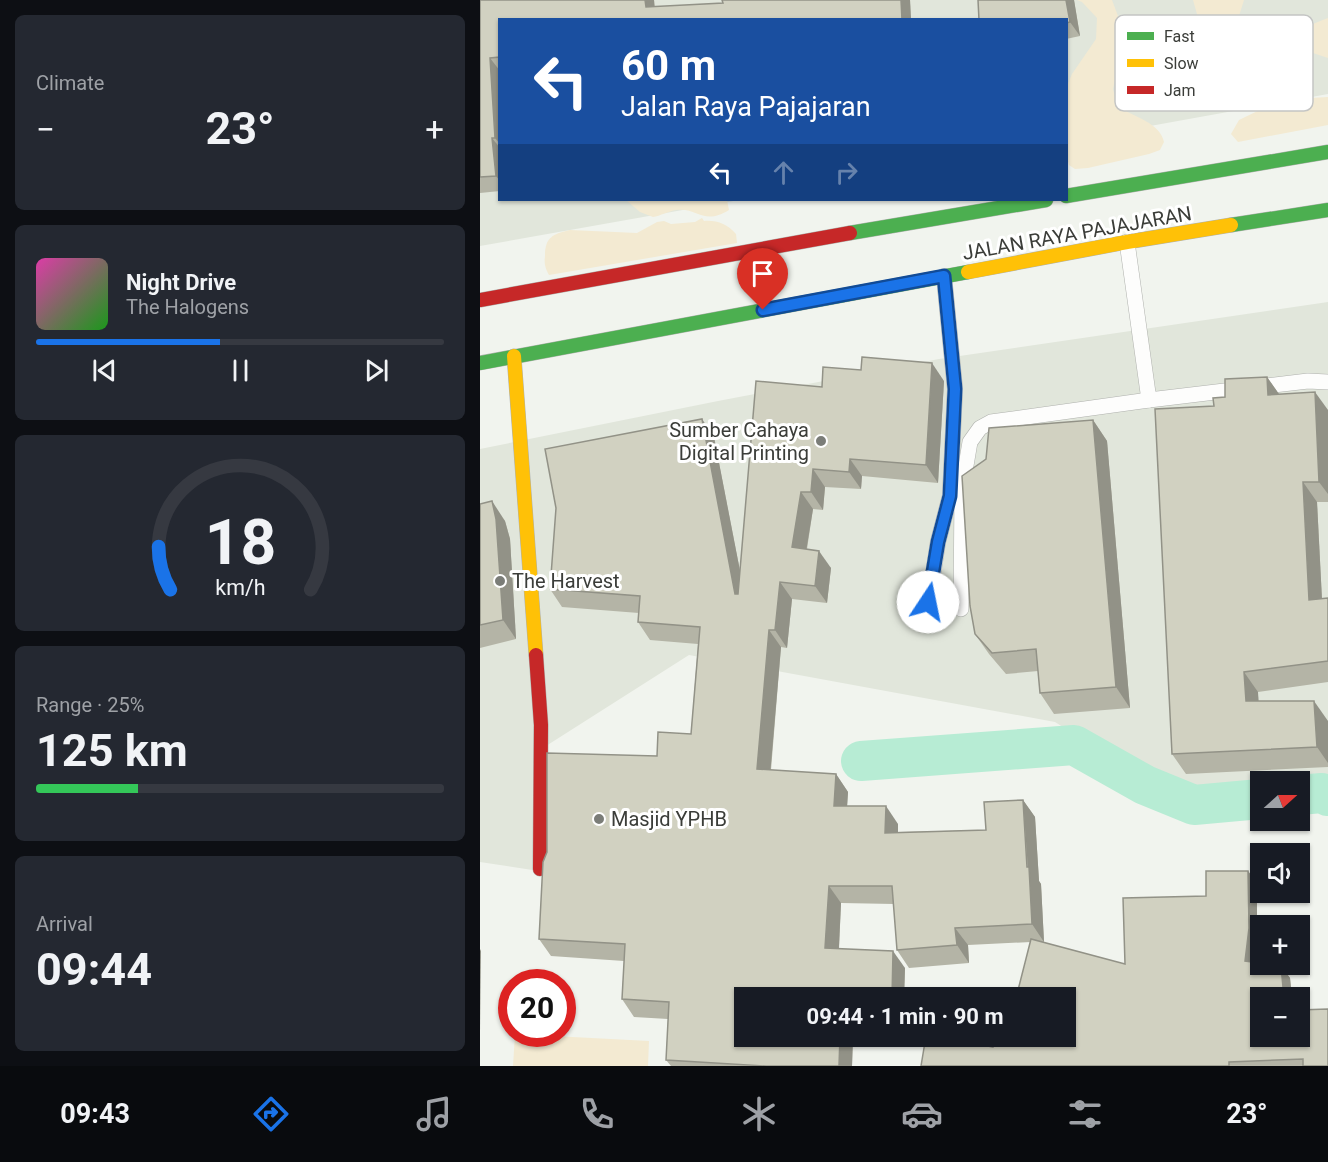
<!DOCTYPE html>
<html lang="en">
<head>
<meta charset="utf-8">
<style>
	body { margin:0; font-family:Roboto,sans-serif; background:#242831; color:#f1f3f6; height:100vh; display:flex; flex-direction:column; font-size:22px; white-space:nowrap }
	* { box-sizing:border-box; margin:0 }
	p { font-size:20px; color:#9ea1a6 }
	.icon { flex:none; width:33px; height:33px; fill:none; stroke:currentColor; stroke-width:2; stroke-linecap:round; stroke-linejoin:round }
	.map { position:relative; flex:1; overflow:hidden }
	.drawer { display:flex; flex-direction:column; gap:15px; padding:15px; background:#0d0f14; width:480px }
	.drawer>* { flex:none }
	.hud { position:absolute; left:18px; top:18px; width:570px; height:183px; border-radius:0px; box-shadow:0 2px 4px #0004; background:#1a4fa0; color:#fff; overflow:hidden }
	.needle { width:39px; rotate:69deg }
	.controls { position:absolute; left:770px; top:771px; display:grid; gap:12px }
	.controls a { display:grid; place-items:center; width:60px; height:60px; border-radius:0px; background:#171b24; box-shadow:0 2px 4px #0004; font-size:30px }
	.speed { position:absolute; left:18px; top:969px; display:flex; gap:12px; font-size:30px; font-weight:700; text-align:center }
	.speed>* { display:grid; place-content:center; width:78px; height:78px; border-radius:50%; background:#171b24; box-shadow:0 2px 4px #0004; line-height:1 }
	.speed .limit { border:9px solid #d22; background:#fff; color:#111 }
	.pin { position:absolute; display:grid; place-items:center; width:51px; height:51px; color:#fff; margin:-62px -26px; border-radius:50% 50% 50% 0; rotate:-45deg; box-shadow:0 0 6px #0007 }
	.pin .icon { rotate:45deg }
	.me { position:absolute; width:66px; margin:-33px; rotate:11deg; stroke-linejoin:round; filter:drop-shadow(0 0 4px #0008) }
	.turn { display:flex; align-items:center; gap:21px; height:126px; padding:0 24px; font-size:27px }
	.turn .icon { width:78px; height:78px; stroke-width:2.5 }
	.turn b { display:block; font-size:42px; line-height:51px }
	.lanes { display:flex; align-items:center; height:57px; padding:0 24px; background:#0003; justify-content:center; gap:30px; direction:ltr }
	.lanes .off { opacity:.35 }
	.big { font-size:45px; font-weight:700; line-height:1.1 }
	.drawer .widget { flex:1; display:flex; flex-direction:column; justify-content:center; gap:9px; min-width:0; padding:0 21px; border-radius:9px; background:#242831 }
	.drawer .dial { align-items:center; gap:0 }
	.dial svg { height:156px; overflow:visible; fill:none; stroke:#363941; stroke-width:7; stroke-linecap:round; text-anchor:middle }
	.dial text { fill:#f1f3f6; stroke:none }
	.song { display:flex; align-items:center; gap:18px }
	.cover { width:72px; height:72px; border-radius:9px; background:linear-gradient(135deg,hsl(320 70% 55%),hsl(120 70% 35%)) }
	.played { height:6px; border-radius:3px; background:linear-gradient(90deg,#1a73e8 45%,#363941 45%) }
	.keys { display:flex; justify-content:space-around; direction:ltr }
	.heat { display:flex; justify-content:space-between; align-items:center; font-size:33px; direction:ltr }
	.charge { height:9px; border-radius:4px; background:linear-gradient(90deg,#34c759 25%,#363941 0) }
	.trip { position:absolute; left:254px; top:987px; width:342px; height:60px; border-radius:0px; background:#171b24; box-shadow:0 2px 4px #0004; font-weight:700; line-height:60px; text-align:center }
	.menu { display:flex; height:96px; justify-content:space-around; align-items:center; background:#090b0e; color:#9ea1a6 }
	.menu .icon { width:42px; height:42px }
	.menu .on { color:#1a73e8 }
	.menu b { font-size:27px; color:#f1f3f6 }
	main { display:flex; flex:1; min-height:0 }
	.map>svg:first-child { display:block }
	.built { fill:#e1e6db }
	.green { fill:#f3ead2 }
	.lines { fill:none; stroke-linecap:round; stroke-linejoin:round }
	.canal { stroke:#b7ecd4; stroke-width:40 }
	.lane-casing { stroke:#afb1ad; stroke-width:16 }
	.fast-casing { stroke:#afb1ad; stroke-width:15 }
	.slow-casing { stroke:#afb1ad; stroke-width:15 }
	.jam-casing { stroke:#afb1ad; stroke-width:15 }
	.lane { stroke:#fdfdfc; stroke-width:15 }
	.fast { stroke:#4caf50; stroke-width:14 }
	.slow { stroke:#ffc107; stroke-width:14 }
	.jam { stroke:#c62828; stroke-width:14 }
	.wall { fill:#b4b4a6 }
	.shaded-wall { fill:#929287 }
	.building { fill:#d1d1c1; stroke:#929287; stroke-width:1.5 }
	.route-casing { stroke:#114b97; stroke-width:15 }
	.route { stroke:#1a73e8; stroke-width:10 }
	.poi-dot { fill:#7b7d78; stroke:#fff; stroke-width:2 }
	.labels { text-anchor:middle; dominant-baseline:central; stroke-width:6; stroke-linejoin:round; paint-order:stroke }
	.street-label { font-size:20px; fill:#3b3d39; stroke:#fff }
	.poi-label { font-size:20px; fill:#3b3d39; stroke:#fff; text-anchor:start }
	.key { fill:#fff; stroke:#c4c5c4; stroke-width:1.5 }
	.key-label { font-size:16px; fill:#3b3d39 }
</style>
</head>
<body>
<main>
<section class="drawer">
<div class="widget"><p>Climate</p>
<div class="heat"><a>−</a><b class="big">23°</b><a>+</a></div>
</div>
<div class="widget">
<div class="song"><i class="cover"></i><div><b>Night Drive</b><p>The Halogens</p></div></div>
<div class="played"></div>
<div class="keys"><svg class="icon" aria-label="previous" viewBox="0 0 24 24"><path d="M18 5L8 12l10 7zM5 5v14"/></svg><svg class="icon" aria-label="pause" viewBox="0 0 24 24"><path d="M8 5v14M16 5v14"/></svg><svg class="icon" aria-label="next" viewBox="0 0 24 24"><path d="M6 5l10 7-10 7zM19 5v14"/></svg></div>
</div>
<div class="widget dial"><svg viewBox="0 0 100 80">
<path d="M14 69A42 42 0 1 1 86 69"/>
<path d="M14 69A42 42 0 0 1 8 47" stroke="#1a73e8"/>
<text x="50" y="56" font-size="32" font-weight="700">18</text>
<text x="50" y="72" font-size="11">km/h</text>
</svg></div>
<div class="widget"><p>Range · 25%</p><b class="big">125 km</b><div class="charge"></div></div>
<div class="widget"><p>Arrival</p><b class="big">09:44</b></div>
</section>
<div class="map">
<svg width="848" height="1066" viewBox="0 0 848 1066">
	<rect width="100%" height="100%" fill="#f1f4ee"/>
	<g class="built">
		<path d="M 0,0 L 848,0 L 848,94 L 587,141 L 586,20 L 20,20 L 20,200 L 259,200 L 0,246 Z"/>
		<path d="M 848,302 L 848,801 L 819,804 L 819,782 L 780,782 L 780,809 L 723,815 L 575,722 L 209,655 L 66,746 L 98,877 L 0,862 L 0,449 L 238,401 L 459,359 Z"/>
	</g>
	<g class="green">
		<path d="M 597,0 L 632,0 L 638,16 L 641,53 L 633,89 L 638,107 C 655,117 680,123 684,142 L 680,150 L 669,154 L 608,168 L 595,169 L 589,165 L 586,155 L 587,86 L 592,74 L 616,39 L 617,18 L 602,2 Z"/>
		<path d="M 713,0 L 764,0 L 759,16 C 797,46 809,33 848,18 L 848,58 L 833,53 L 779,74 L 761,73 L 741,67 L 726,77 L 721,74 L 711,57 L 717,14 Z"/>
		<path d="M 848,97 L 848,125 L 758,142 L 751,134 L 759,120 L 792,104 L 812,99 Z"/>
		<path d="M 146,200 L 247,200 L 249,210 C 223,226 218,207 196,210 C 189,211 180,216 173,217 L 160,212 Z"/>
		<path d="M 222,218 L 224,221 C 237,220 247,224 256,234 L 257,243 L 69,275 C 65,268 64,263 65,256 C 65,237 73,234 90,230 L 157,233 L 177,222 L 184,221 L 191,224 L 215,222 Z"/>
		<path d="M 35,1034 L 169,1041 L 168,1066 L 33,1066 Z"/>
	</g>
	<g class="lines">
		<g class="canal">
			<path d="M 381,761 L 594,745 L 665,785 L 714,805 L 780,799"/>
			<path d="M 819,795 L 842,793 L 848,796"/>
		</g>
		<defs>
			<g id="lane">
				<path d="M 647,242 L 669,400 L 828,381 L 848,382"/>
				<path d="M 481,609 L 482,489 L 490,442 L 500,428 L 511,422 L 669,400"/>
				<path d="M 444,617 L 451,587 L 458,542 L 470,496 L 475,389 L 464,276"/>
			</g>
			<g id="fast">
				<path d="M 586,196 L 848,152"/>
				<path d="M 751,225 L 848,210"/>
				<path d="M 370,233 L 566,200"/>
				<path d="M 0,363 L 488,272"/>
			</g>
			<g id="slow">
				<path d="M 488,272 L 647,242 L 751,225"/>
				<path d="M 34,356 L 56,655"/>
			</g>
			<g id="jam">
				<path d="M 0,300 L 370,233"/>
				<path d="M 56,655 L 61,725 L 60,869"/>
			</g>
		</defs>
		<use href="#lane" class="lane-casing"/>
		<use href="#fast" class="fast-casing"/>
		<use href="#slow" class="slow-casing"/>
		<use href="#jam" class="jam-casing"/>
		<use href="#lane" class="lane"/>
		<use href="#fast" class="fast"/>
		<use href="#slow" class="slow"/>
		<use href="#jam" class="jam"/>
	</g>
	<g class="wall">
		<path d="M 0,0 L 174,0 L 175,7 L 430,0 L 431,20 L 20,20 L 20,191 L 0,193 Z"/>
		<path d="M 498,0 L 594,0 L 600,36 L 586,39 L 586,20 Z"/>
		<path d="M 787,377 L 799,394 L 848,410 L 848,502 L 837,502 L 842,599 L 848,598 L 848,682 L 778,692 L 778,701 L 848,721 L 848,767 L 706,774 L 692,754 L 734,406 L 745,397 Z"/>
		<path d="M 464,381 L 458,483 L 382,476 L 381,489 L 345,487 L 343,510 L 333,509 L 327,549 L 351,568 L 347,603 L 312,599 L 307,648 L 301,647 L 291,770 L 356,774 L 368,792 L 367,806 L 418,824 L 418,832 L 506,830 L 543,800 L 555,817 L 559,881 L 561,884 L 564,942 L 562,942 L 645,964 L 726,896 L 768,871 L 777,883 L 777,940 L 775,962 L 801,966 L 810,978 L 812,998 L 780,998 L 848,1066 L 441,1066 L 513,1047 L 522,1040 L 585,1036 L 551,942 L 488,945 L 489,963 L 429,968 L 417,950 L 414,904 L 361,903 L 359,949 L 425,968 L 424,998 L 264,998 L 264,1036 L 373,1036 L 372,1066 L 191,1066 L 186,1060 L 188,1019 L 154,1017 L 142,999 L 144,961 L 71,956 L 59,939 L 177,756 L 211,734 L 218,644 L 170,640 L 158,622 L 159,613 L 82,607 L 70,589 L 234,437 L 260,571 L 342,387 Z"/>
		<path d="M 613,420 L 627,441 L 650,708 L 574,714 L 560,693 L 558,671 L 526,674 L 509,654 L 495,634 Z"/>
		<path d="M 0,504 L 25,521 L 30,539 L 36,639 L 0,648 Z"/>
	</g>
	<g class="shaded-wall">
		<path d="M 165,0 L 174,0 L 175,20 L 166,7 Z"/>
		<path d="M 421,0 L 430,0 L 431,20 L 422,20 Z"/>
		<path d="M 586,0 L 594,0 L 600,36 L 590,22 Z"/>
		<path d="M 10,58 L 20,71 L 20,144 L 15,138 Z"/>
		<path d="M 12,138 L 20,148 L 20,181 L 16,176 Z"/>
		<path d="M 452,363 L 464,381 L 458,483 L 446,465 Z"/>
		<path d="M 787,377 L 801,397 L 788,395 Z"/>
		<path d="M 835,392 L 848,410 L 848,494 L 839,482 Z"/>
		<path d="M 222,419 L 234,437 L 268,612 L 255,594 Z"/>
		<path d="M 613,420 L 627,441 L 650,708 L 636,687 Z"/>
		<path d="M 370,459 L 382,476 L 381,489 L 369,472 Z"/>
		<path d="M 333,469 L 345,487 L 343,510 L 331,492 Z"/>
		<path d="M 823,482 L 837,502 L 843,620 L 829,600 Z"/>
		<path d="M 321,492 L 333,509 L 324,564 L 312,547 Z"/>
		<path d="M 12,501 L 25,521 L 30,539 L 36,639 L 23,620 Z"/>
		<path d="M 339,551 L 351,568 L 347,603 L 335,586 Z"/>
		<path d="M 300,582 L 312,599 L 307,648 L 295,630 Z"/>
		<path d="M 289,630 L 301,647 L 289,787 L 277,769 Z"/>
		<path d="M 764,672 L 778,692 L 780,721 L 766,701 Z"/>
		<path d="M 834,701 L 848,721 L 848,763 L 837,747 Z"/>
		<path d="M 356,774 L 368,792 L 366,824 L 354,806 Z"/>
		<path d="M 543,800 L 555,817 L 559,881 L 561,884 L 564,942 L 552,924 Z"/>
		<path d="M 406,806 L 418,824 L 418,850 L 405,833 Z"/>
		<path d="M 768,871 L 777,883 L 777,940 L 774,973 L 765,961 Z"/>
		<path d="M 349,886 L 361,903 L 358,966 L 345,948 Z"/>
		<path d="M 475,928 L 488,945 L 489,963 L 477,945 Z"/>
		<path d="M 0,949 L 1,951 L 0,1033 Z"/>
		<path d="M 413,951 L 425,968 L 424,998 L 412,998 Z"/>
		<path d="M 801,966 L 810,978 L 812,998 L 804,998 Z"/>
		<path d="M 360,1036 L 373,1036 L 372,1066 L 359,1066 Z"/>
	</g>
	<g class="building">
		<path d="M 0,0 L 165,0 L 166,7 L 243,3 L 242,0 L 421,0 L 422,20 L 20,20 L 20,57 L 10,58 L 15,138 L 12,138 L 16,176 L 0,177 Z"/>
		<path d="M 498,0 L 586,0 L 590,22 L 586,23 L 586,20 L 499,20 Z"/>
		<path d="M 382,357 L 452,363 L 446,465 L 370,459 L 369,472 L 333,469 L 331,492 L 321,492 L 312,547 L 339,551 L 335,586 L 300,582 L 295,630 L 289,630 L 277,769 L 356,774 L 354,806 L 406,806 L 405,833 L 506,830 L 504,802 L 543,800 L 547,867 L 549,867 L 552,924 L 475,928 L 477,945 L 417,950 L 412,886 L 349,886 L 345,948 L 413,951 L 412,998 L 264,998 L 264,1036 L 360,1036 L 359,1066 L 286,1066 L 186,1060 L 189,1002 L 142,999 L 145,944 L 59,939 L 63,862 L 67,852 L 67,753 L 177,756 L 178,732 L 211,734 L 220,627 L 158,622 L 160,596 L 70,589 L 76,508 L 65,449 L 222,419 L 255,594 L 258,594 L 276,381 L 342,387 L 343,367 L 381,370 Z"/>
		<path d="M 787,377 L 788,395 L 835,392 L 839,482 L 823,482 L 829,600 L 848,598 L 848,661 L 764,672 L 766,701 L 834,701 L 837,747 L 692,754 L 675,409 L 734,406 L 733,398 L 745,397 L 745,379 Z"/>
		<path d="M 613,420 L 636,687 L 560,693 L 556,649 L 512,653 L 495,634 L 490,606 L 482,476 L 506,459 L 509,428 Z"/>
		<path d="M 12,501 L 16,519 L 23,620 L 0,625 L 0,504 Z"/>
		<path d="M 726,871 L 768,871 L 769,928 L 765,961 L 780,963 L 780,964 L 801,966 L 804,998 L 780,998 L 780,1036 L 819,1036 L 819,1010 L 848,1009 L 848,1066 L 823,1066 L 823,1059 L 749,1062 L 749,1066 L 441,1066 L 446,1036 L 460,1036 L 513,1047 L 515,1038 L 522,1040 L 523,1036 L 585,1036 L 585,998 L 536,998 L 551,939 L 645,964 L 643,898 L 726,896 Z"/>
	</g>
	<g class="lines">
		<defs>
			<path id="route" d="M 283,310 L 464,276 L 475,389 L 470,496 L 458,542 L 448,602"/>
		</defs>
		<use href="#route" class="route-casing"/>
		<use href="#route" class="route"/>
	</g>
	<g class="poi-dot">
		<circle cx="341" cy="441" r="6"/>
		<circle cx="20" cy="581" r="6"/>
		<circle cx="119" cy="819" r="6"/>
	</g>
	<g class="labels">
		<g class="street-label">
			<text transform="translate(597 233) rotate(-10)">JALAN RAYA PAJAJARAN</text>
		</g>
		<g class="poi-label">
			<text x="329" y="430" text-anchor="end">Sumber Cahaya<tspan x="329" dy="23">Digital Printing</tspan></text>
			<text x="32" y="581">The Harvest</text>
			<text x="131" y="819">Masjid YPHB</text>
		</g>
	</g>
	<rect x="635" y="15" width="198" height="96" rx="9" class="key"/>
	<rect x="647" y="32" width="27" height="8" fill="#4caf50"/>
	<rect x="647" y="59" width="27" height="8" fill="#ffc107"/>
	<rect x="647" y="86" width="27" height="8" fill="#c62828"/>
	<g class="key-label">
		<text x="684" y="42">Fast</text>
		<text x="684" y="69">Slow</text>
		<text x="684" y="96">Jam</text>
	</g>
</svg>
<div class="controls">
<a><svg class="needle" viewBox="-14 -14 28 28"><path d="M0-13l5 13h-10z" fill="#e53935"/><path d="M0 13l5-13h-10z" fill="#9ea1a6"/></svg></a>
<a><svg class="icon" aria-label="sound" viewBox="0 0 24 24"><path d="M4 9h4l5-4v14l-5-4H4zM17 9q2 3 0 6"/></svg></a>
<a>+</a>
<a>−</a>
</div>
<div class="speed"><div class="limit">20</div></div>
<div class="pin" style="left:283px;top:310px;background:#d93025"><svg class="icon" aria-label="arrive" viewBox="0 0 24 24"><path d="M6 21V4h12l-3 4 3 4H6"/></svg></div>
<svg class="me" style="left:448px;top:602px" viewBox="-20 -20 40 40"><circle r="19" fill="#fff"/><path d="M0-13L10 11 0 6-10 11z" fill="#1a73e8"/></svg>
<div class="trip">09:44 · 1 min · 90 m</div>
<div class="hud">
<div class="turn"><svg class="icon" aria-label="left" viewBox="0 0 24 24"><path d="M17 20v-9H6M10 6l-5 5 5 5"/></svg><div><b>60 m</b>Jalan Raya Pajajaran</div></div>
<div class="lanes"><svg class="icon" aria-label="left" viewBox="0 0 24 24"><path d="M17 20v-9H6M10 6l-5 5 5 5"/></svg><svg class="icon off" aria-label="ahead" viewBox="0 0 24 24"><path d="M12 20V5M6 11l6-6 6 6"/></svg><svg class="icon off" aria-label="right" viewBox="0 0 24 24"><path d="M7 20v-9h11M14 6l5 5-5 5"/></svg></div>
</div>
</div>
</main>
<nav class="menu">
<b>09:43</b>
<svg class="icon on" aria-label="directions" viewBox="0 0 24 24"><path d="M12 3l9 9-9 9-9-9zM9 14v-3h6M13 9l2 2-2 2"/></svg>
<svg class="icon" aria-label="music" viewBox="0 0 24 24"><path d="M9 18V5l10-2v13"/><circle cx="6" cy="18" r="3"/><circle cx="16" cy="16" r="3"/></svg>
<svg class="icon" aria-label="phone" viewBox="0 0 24 24"><path d="M5 4h4l2 5-3 2q2 4 5 5l2-3 5 2v4C11 20 4 13 5 4z"/></svg>
<svg class="icon" aria-label="climate" viewBox="0 0 24 24"><path d="M12 3v18M4 7l16 10M4 17L20 7"/></svg>
<svg class="icon" aria-label="car" viewBox="0 0 24 24"><path d="M5 17H2v-5l4-1 3-4h7l3 4 3 1v5h-3M9 17h6M6 11h13"/><circle cx="7" cy="17" r="2"/><circle cx="17" cy="17" r="2"/></svg>
<svg class="icon" aria-label="filters" viewBox="0 0 24 24"><path d="M4 7h16M4 17h16"/><circle cx="9" cy="7" r="2"/><circle cx="15" cy="17" r="2"/></svg>
<b>23°</b>
</nav>
</body>
</html>
